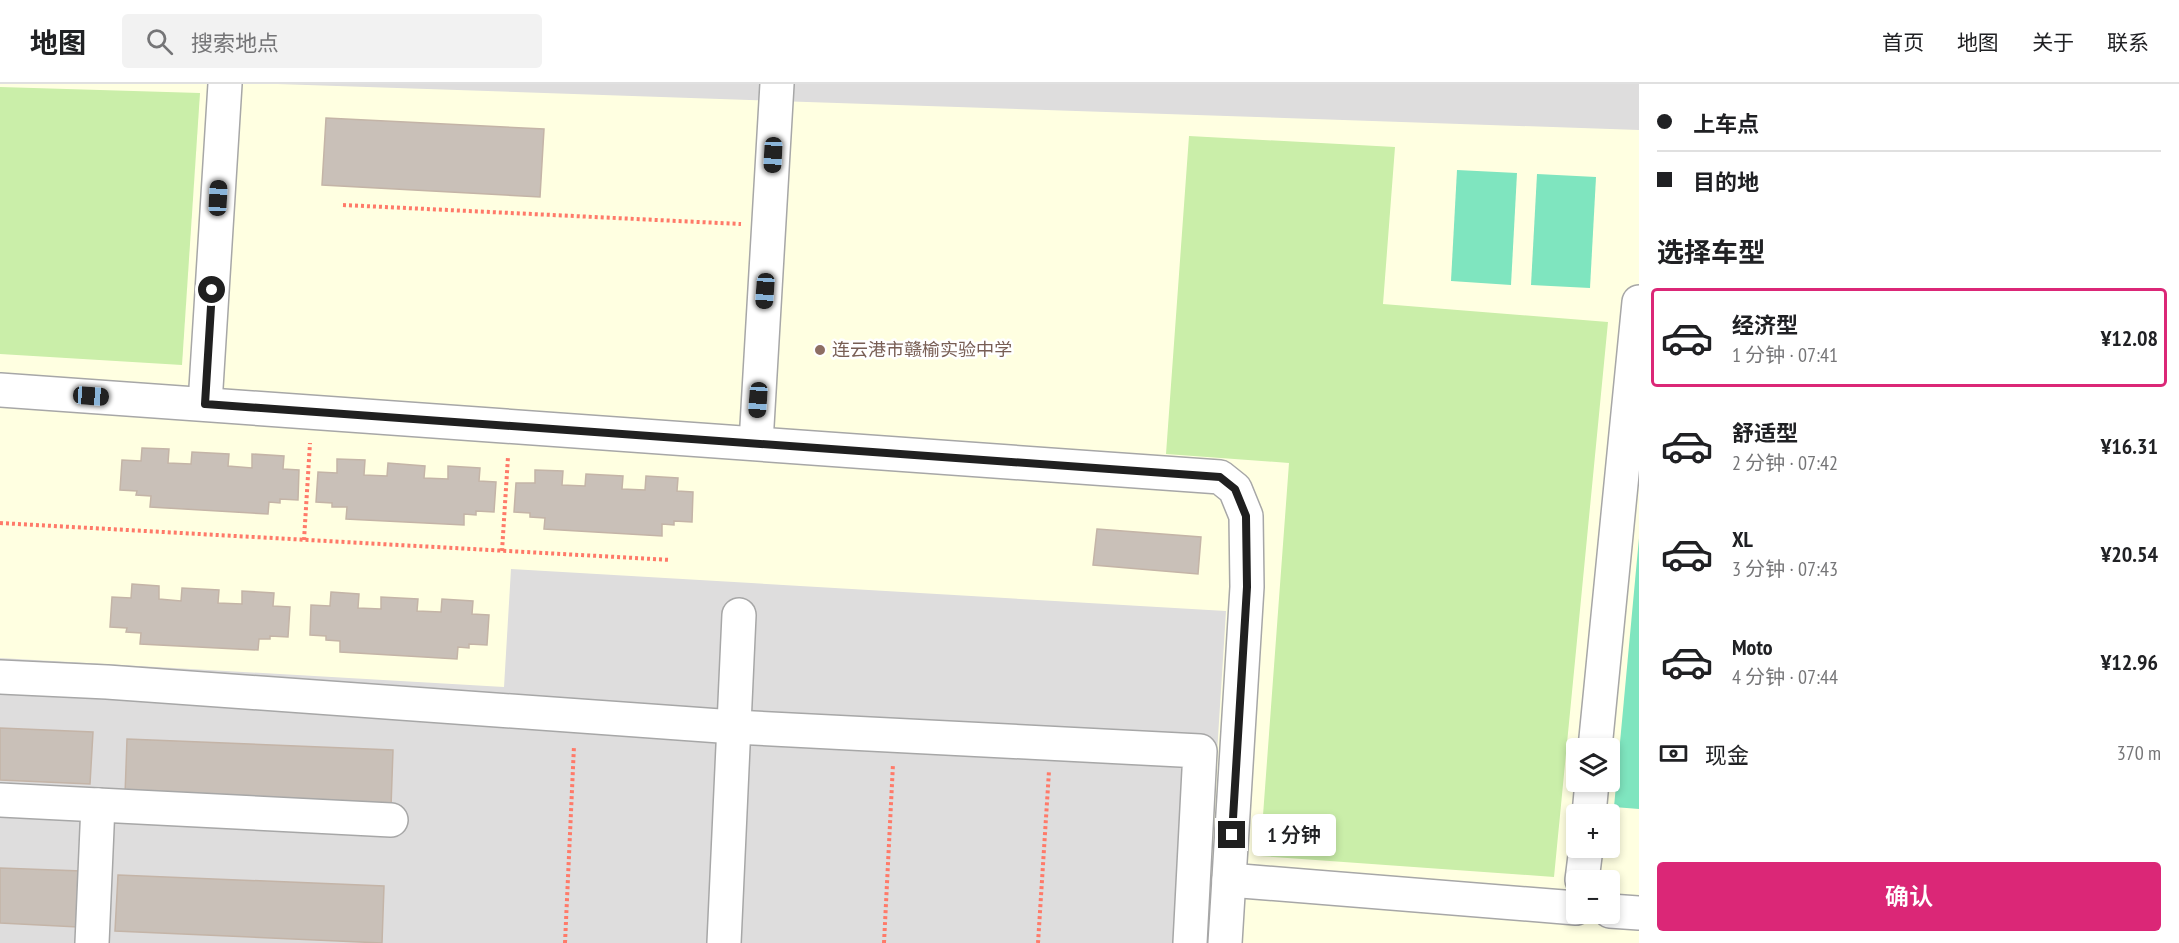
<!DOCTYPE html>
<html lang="zh">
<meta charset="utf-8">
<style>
:root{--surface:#fff;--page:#f2f2f2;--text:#202124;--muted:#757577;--line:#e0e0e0;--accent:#db2777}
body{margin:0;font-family:"PT Sans Narrow","Noto Sans SC",sans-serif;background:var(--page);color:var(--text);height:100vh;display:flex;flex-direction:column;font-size:22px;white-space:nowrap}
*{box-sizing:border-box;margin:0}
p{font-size:20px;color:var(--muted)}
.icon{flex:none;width:33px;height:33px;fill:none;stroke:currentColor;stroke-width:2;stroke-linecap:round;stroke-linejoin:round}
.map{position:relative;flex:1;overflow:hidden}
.drawer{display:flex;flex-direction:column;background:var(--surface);width:540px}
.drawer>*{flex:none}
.guide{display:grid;align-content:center;height:132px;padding:0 18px;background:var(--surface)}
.buttons{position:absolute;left:1566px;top:654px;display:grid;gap:12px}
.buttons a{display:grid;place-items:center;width:54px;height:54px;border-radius:6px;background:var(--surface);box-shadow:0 3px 9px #0003;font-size:30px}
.end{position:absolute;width:27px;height:27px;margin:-14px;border:8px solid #202020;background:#fff;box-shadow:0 0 0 3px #fff}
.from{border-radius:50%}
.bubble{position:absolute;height:42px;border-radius:6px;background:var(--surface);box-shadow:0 3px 9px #0003;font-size:20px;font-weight:600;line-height:42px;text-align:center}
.car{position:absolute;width:18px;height:36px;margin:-18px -9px;border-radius:8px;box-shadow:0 0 4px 2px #0007;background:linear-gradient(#222 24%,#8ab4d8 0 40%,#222 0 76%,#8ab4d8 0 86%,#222 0)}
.guide b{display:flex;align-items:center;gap:21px;height:57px;font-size:22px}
.guide b+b{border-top:2px solid var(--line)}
.guide i{width:15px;height:15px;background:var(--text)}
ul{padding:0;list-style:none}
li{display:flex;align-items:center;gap:18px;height:99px;margin:0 12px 9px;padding:0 6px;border:3px solid transparent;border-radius:6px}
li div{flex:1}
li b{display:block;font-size:22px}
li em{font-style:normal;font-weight:600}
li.active{border-color:var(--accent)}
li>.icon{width:54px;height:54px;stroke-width:1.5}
h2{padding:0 18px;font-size:27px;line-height:72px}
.pay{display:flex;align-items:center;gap:15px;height:66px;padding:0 18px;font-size:22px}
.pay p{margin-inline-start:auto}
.cta{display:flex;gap:12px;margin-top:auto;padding:12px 18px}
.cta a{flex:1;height:69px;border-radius:6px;background:var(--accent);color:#fff;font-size:24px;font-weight:600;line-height:69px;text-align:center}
header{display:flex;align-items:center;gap:36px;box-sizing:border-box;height:84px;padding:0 30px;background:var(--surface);border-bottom:2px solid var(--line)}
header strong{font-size:28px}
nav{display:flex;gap:33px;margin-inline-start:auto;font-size:21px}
.search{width:420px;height:54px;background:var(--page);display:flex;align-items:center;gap:15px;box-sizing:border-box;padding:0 21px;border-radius:6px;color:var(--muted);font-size:22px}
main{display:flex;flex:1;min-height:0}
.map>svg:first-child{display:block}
.residential{fill:#dedddd;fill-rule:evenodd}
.education{fill:#ffffe1;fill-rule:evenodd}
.grass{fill:#caeea9}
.pitch{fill:#7fe5bf}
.building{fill:#c9c0b8;stroke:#c4b4a7;stroke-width:1.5}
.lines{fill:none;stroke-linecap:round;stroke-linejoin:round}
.minor-casing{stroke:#a7a7a7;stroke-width:36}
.path{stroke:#ff7a69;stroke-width:4;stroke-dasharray:3 3;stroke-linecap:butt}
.minor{stroke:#fff;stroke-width:33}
.route{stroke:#202020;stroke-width:8}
.education-dot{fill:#8d6e63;stroke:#fff;stroke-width:2}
.labels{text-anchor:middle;stroke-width:5;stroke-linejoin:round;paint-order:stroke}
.education-label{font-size:18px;fill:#785e54;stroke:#fff;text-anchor:start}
</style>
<header>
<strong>地图</strong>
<div class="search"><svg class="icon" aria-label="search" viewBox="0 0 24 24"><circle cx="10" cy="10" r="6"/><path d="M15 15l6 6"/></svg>搜索地点</div>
<nav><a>首页</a><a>地图</a><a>关于</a><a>联系</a></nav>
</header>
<main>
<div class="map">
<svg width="1639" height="859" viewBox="0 0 1639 859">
<rect width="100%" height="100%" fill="#f1ede6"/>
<path class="residential" d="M0 0H1639V859H0ZM1576 664H1610V698H1576ZM1576 730H1610V764H1576ZM1576 796H1610V830H1576Z"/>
<path class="education" d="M0 0H277L1639 46V859H1205L1226 527 511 485 504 603 0 574ZM1576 664H1610V698H1576ZM1576 730H1610V764H1576ZM1576 796H1610V830H1576Z"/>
<g class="grass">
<path d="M0 3 200 9 182 281 0 270Z"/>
<path d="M1189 52 1395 63 1383 220 1608 238 1554 793 1260 772 1289 379 1166 370Z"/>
</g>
<g class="pitch">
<path d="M1457 86 1517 89 1511 201 1451 197Z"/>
<path d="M1537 90 1596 93 1590 204 1531 201Z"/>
<path d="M1639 454V725L1614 723Z"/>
</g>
<g class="building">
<path d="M326 34 544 45 540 113 322 101Z"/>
<path d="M142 364 169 365 168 379 191 380 192 368 229 370 228 382 252 384V370L284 372 283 385 299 386 298 416 280 415V419L269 418 268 430 150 423 151 412 136 411 137 407 120 406 122 376 141 377Z"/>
<path d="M337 375 365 376 364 391 387 392 388 379 425 382 424 394 448 395V382L480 384 479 397 496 398 494 428 476 427V431L464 430V441L346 435 347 423H332V419L316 418 318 388 337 389Z"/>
<path d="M535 386 563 387 562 401 585 402 586 390 623 392 622 405 645 406 646 392 678 394 677 407 693 408 692 438 674 437V441L662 440V452L544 445 545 434 530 433V429L514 428 516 399H535Z"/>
<path d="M1097 445 1201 453 1198 490 1093 481Z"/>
<path d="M132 500 159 502V515L181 517 182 504 219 506 218 519 242 520V507L274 509 273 522 290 523 288 553 270 552V555H259L258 566 140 560 141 549 126 548 127 544 110 543 112 513 131 514Z"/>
<path d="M331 508 359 510 358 524 381 525V513L418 515 417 527 441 528 442 515 473 517 472 530 489 531 487 561 469 560V564L458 563 457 575 340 568V557L326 556V552L310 551 311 521 330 522Z"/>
<path d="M0 644 93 648 90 700 0 696Z"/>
<path d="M127 655 393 666 391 723 125 711Z"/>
<path d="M0 784 81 787 78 843 0 839Z"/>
<path d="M118 791 384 802 382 859 115 847Z"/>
</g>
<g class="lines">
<defs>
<g id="minor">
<path d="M0 306 1220 393 1235 405 1246 432 1247 503 1225 859"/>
<path d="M205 320 225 0"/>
<path d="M756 359 777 0"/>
<path d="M0 593 107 598 734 643 1200 667 1190 859"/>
<path d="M1595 664 1639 218"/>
<path d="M0 716 391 736"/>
<path d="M1589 730 1592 698"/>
<path d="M1229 796 1576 824"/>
<path d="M1582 796 1586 764"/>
<path d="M1610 827 1639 829"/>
<path d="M92 859 98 721"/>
<path d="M724 859 739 531"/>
</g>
</defs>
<use href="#minor" class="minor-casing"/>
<g class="path">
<path d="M343 121 741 140"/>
<path d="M0 439 671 476"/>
<path d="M304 456 310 359"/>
<path d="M502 467 508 373"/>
<path d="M565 859 574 662"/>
<path d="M884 859 893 680"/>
<path d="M1038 859 1049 687"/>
</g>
<use href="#minor" class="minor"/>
</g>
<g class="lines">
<path class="route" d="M212 206 205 320 1220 393 1235 405 1246 432 1247 503 1232 751"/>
</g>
<circle class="education-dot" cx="820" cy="266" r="6"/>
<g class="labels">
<g class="education-label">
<text x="832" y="272">连云港市赣榆实验中学</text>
</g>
</g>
</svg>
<div class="buttons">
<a><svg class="icon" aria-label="layers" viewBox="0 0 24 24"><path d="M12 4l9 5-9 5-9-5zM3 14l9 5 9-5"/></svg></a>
<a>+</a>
<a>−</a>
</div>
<i class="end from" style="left:212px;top:206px"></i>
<i class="end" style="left:1232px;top:751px"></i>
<div class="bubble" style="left:1252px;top:730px;width:84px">1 分钟</div>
<i class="car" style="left:773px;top:71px;rotate:183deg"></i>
<i class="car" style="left:218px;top:114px;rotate:3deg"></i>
<i class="car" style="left:765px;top:207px;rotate:184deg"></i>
<i class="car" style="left:91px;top:312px;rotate:94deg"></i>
<i class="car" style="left:758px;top:316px;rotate:184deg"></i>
</div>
<section class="drawer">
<div class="guide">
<b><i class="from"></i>上车点</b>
<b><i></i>目的地</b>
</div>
<h2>选择车型</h2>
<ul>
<li class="active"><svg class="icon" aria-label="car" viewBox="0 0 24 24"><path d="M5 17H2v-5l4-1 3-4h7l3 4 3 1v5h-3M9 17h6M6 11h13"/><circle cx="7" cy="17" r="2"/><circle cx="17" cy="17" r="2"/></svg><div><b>经济型</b><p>1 分钟 · 07:41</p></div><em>¥12.08</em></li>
<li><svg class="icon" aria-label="car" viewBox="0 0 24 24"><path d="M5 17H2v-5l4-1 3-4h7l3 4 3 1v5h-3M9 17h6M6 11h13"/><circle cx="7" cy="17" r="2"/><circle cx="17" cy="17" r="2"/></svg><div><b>舒适型</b><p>2 分钟 · 07:42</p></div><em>¥16.31</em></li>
<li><svg class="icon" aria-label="car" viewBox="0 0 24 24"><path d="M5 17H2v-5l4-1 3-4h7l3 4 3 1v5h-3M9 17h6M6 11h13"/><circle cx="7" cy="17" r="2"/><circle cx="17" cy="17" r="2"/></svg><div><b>XL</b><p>3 分钟 · 07:43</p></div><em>¥20.54</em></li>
<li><svg class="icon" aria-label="car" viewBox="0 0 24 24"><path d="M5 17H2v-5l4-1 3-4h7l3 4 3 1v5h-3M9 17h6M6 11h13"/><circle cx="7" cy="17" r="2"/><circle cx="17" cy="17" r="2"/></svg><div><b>Moto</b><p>4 分钟 · 07:44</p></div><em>¥12.96</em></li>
</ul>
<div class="pay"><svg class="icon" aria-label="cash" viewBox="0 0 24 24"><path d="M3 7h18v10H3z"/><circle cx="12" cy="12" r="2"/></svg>现金<p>370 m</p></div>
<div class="cta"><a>确认</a></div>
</section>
</main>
